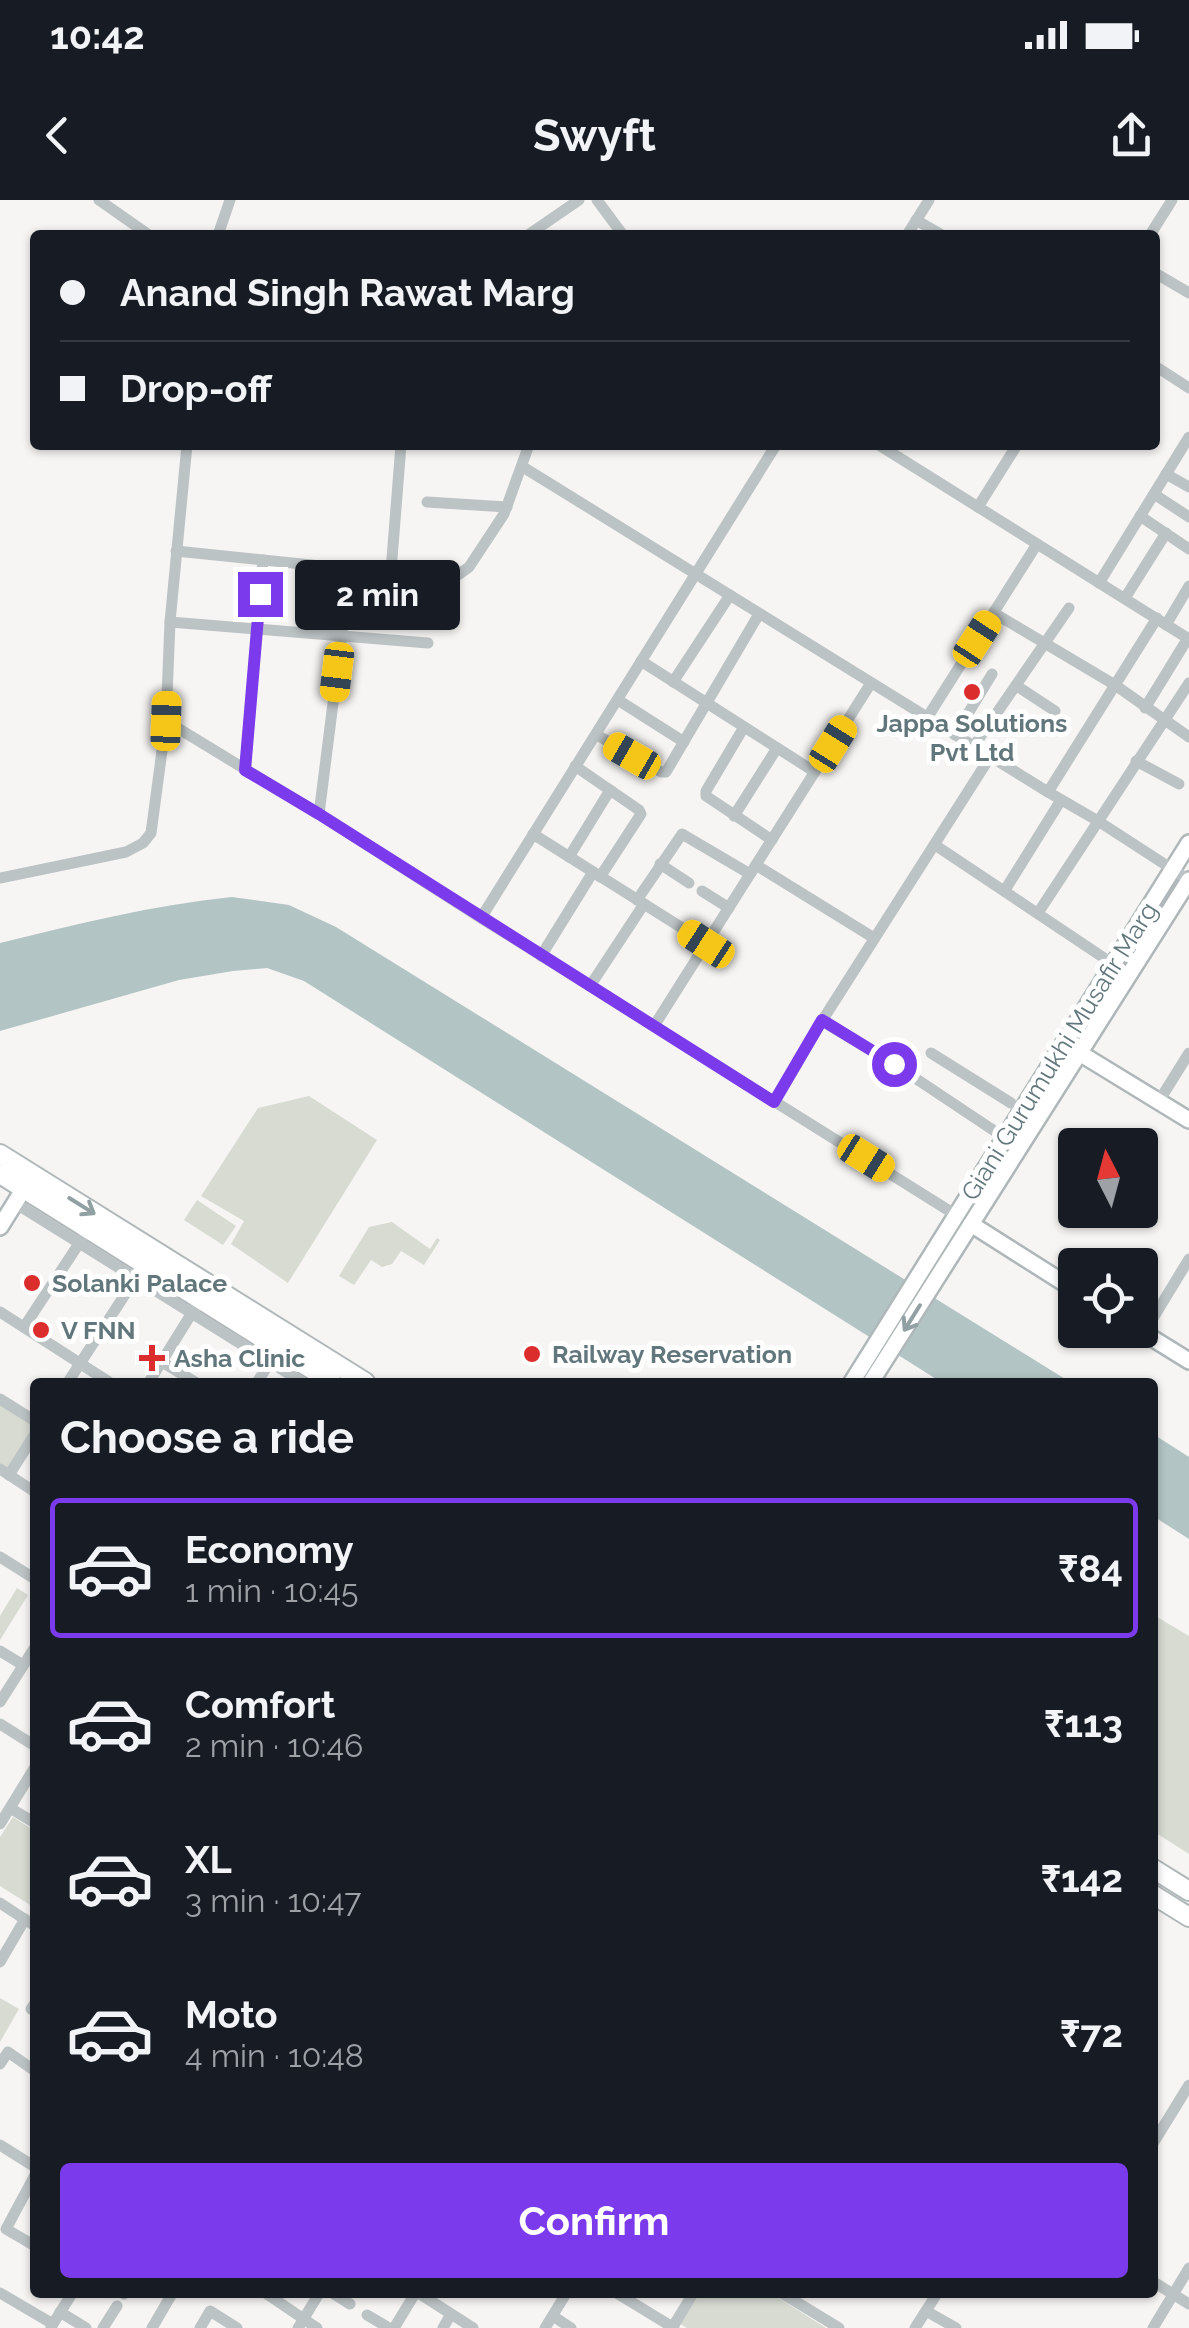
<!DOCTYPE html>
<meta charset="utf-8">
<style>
:root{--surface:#171b24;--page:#242831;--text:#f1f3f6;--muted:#9ea1a6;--line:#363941;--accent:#7c3aed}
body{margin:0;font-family:Raleway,sans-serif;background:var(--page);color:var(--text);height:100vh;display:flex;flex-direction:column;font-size:38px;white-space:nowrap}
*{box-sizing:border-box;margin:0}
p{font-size:32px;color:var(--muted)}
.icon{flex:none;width:55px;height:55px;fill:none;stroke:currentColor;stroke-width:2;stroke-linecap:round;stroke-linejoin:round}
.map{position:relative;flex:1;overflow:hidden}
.drawer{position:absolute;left:30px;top:1178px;width:1128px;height:920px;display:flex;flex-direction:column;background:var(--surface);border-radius:10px;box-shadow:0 2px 8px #0004}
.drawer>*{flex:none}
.top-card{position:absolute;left:30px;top:30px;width:1130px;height:220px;border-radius:10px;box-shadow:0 2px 8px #0004;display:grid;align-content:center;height:220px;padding:0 30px;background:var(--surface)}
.needle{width:65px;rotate:354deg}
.tools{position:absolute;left:1058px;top:928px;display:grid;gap:20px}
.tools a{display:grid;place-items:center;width:100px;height:100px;border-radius:10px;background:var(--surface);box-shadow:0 2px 8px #0004;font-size:50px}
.end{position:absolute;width:45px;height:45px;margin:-22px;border:12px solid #7c3aed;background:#fff;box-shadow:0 0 0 5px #fff}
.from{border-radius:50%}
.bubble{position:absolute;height:70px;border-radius:10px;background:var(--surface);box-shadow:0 2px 8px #0004;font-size:32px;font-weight:700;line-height:70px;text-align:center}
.car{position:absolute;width:30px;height:60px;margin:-30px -15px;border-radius:12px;box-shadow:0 0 8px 2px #0007;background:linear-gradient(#f5c518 24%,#345 0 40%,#f5c518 0 76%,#345 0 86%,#f5c518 0)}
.top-card b{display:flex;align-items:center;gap:35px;height:95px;font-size:38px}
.top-card b+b{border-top:2px solid var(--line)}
.top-card i{width:25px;height:25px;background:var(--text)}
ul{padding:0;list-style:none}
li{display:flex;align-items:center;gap:30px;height:140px;margin:0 20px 15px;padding:0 10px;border:5px solid transparent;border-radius:10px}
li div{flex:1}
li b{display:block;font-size:38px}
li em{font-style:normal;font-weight:700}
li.selected{border-color:var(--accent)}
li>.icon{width:90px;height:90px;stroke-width:1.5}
h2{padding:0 30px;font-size:45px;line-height:120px}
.action{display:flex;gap:20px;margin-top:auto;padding:20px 30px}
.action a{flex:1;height:115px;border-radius:10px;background:var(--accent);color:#fff;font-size:40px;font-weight:700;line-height:115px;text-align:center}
.status{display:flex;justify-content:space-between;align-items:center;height:70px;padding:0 50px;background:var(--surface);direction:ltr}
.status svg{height:28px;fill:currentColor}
header{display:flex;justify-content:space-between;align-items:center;height:130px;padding:0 30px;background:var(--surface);font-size:45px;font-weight:700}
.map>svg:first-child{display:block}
.green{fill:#d7dbd2}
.water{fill:#b3c4c4}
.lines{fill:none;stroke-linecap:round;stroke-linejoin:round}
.secondary-casing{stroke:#afb7b9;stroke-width:20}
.primary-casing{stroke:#b0b7b9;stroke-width:22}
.street{stroke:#bcc3c4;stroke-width:11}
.secondary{stroke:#fff;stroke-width:15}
.primary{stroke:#fff;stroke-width:18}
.oneway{stroke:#91a0a3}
.route{stroke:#7c3aed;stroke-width:12}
.poi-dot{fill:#dc2d2d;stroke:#fff;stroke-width:4}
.labels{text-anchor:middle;stroke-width:10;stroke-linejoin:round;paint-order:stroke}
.poi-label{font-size:25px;font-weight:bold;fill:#62777c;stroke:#fff;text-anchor:start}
.street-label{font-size:25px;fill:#62777c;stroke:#fff}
</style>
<div class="status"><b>10:42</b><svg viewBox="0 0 49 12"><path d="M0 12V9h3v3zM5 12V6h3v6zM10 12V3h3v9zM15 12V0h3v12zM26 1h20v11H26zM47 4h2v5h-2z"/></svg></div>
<header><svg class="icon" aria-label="back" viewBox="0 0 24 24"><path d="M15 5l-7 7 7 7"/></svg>Swyft<svg class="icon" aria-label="share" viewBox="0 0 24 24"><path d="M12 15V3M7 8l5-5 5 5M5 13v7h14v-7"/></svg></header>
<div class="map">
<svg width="1189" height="2128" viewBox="0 0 1189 2128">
<rect width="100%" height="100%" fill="#f6f5f3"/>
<g class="green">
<path d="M309 896 377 940 288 1083 231 1044 244 1021 201 996 258 908Z"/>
<path d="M197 1000 236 1026 223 1045 184 1020Z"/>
<path d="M392 1022 430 1049 437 1038 440 1040 424 1065 401 1051 392 1064 382 1067 371 1060 354 1085 339 1076 369 1027Z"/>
<path d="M0 1204 35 1225 8 1270 0 1265Z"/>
<path d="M17 1388 28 1395 0 1440V1416Z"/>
<path d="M1152 1414 1189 1436V1654L1153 1631Z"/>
<path d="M13 1617 35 1631V1708L0 1686V1637Z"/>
<path d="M0 1798 19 1809 0 1842Z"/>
<path d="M769 2092 826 2128H687L680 2124 700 2093Z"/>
</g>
<g class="water">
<path d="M232 697 289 705 336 727 1070 1182H941L304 781 267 768 233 771 179 780 0 831V743C77 724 153 705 232 697Z"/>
<path d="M1153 1234 1189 1257V1339L1153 1316Z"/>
</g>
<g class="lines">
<defs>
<g id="secondary">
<path d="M1073 849 1189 920"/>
<path d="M971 1024 1075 1090"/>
<path d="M0 1027 28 982"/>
<path d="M1139 1130 1189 1161"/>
<path d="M852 1182 1189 643"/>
<path d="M871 1182 1189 680"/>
</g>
<g id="primary">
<path d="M0 954 365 1182"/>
<path d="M0 974 332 1182"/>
<path d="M1152 1668 1189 1691"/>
<path d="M1152 1694 1189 1717"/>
</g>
</defs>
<use href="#secondary" class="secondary-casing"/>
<use href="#primary" class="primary-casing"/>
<g class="street">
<path d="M99 0 149 35"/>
<path d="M597 0 623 35"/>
<path d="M916 20 942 35"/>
<path d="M218 35 230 0"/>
<path d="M528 35 579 0"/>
<path d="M907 35 929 0"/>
<path d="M1150 35 1172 0"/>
<path d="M1155 73 1189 93"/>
<path d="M1155 166 1189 188"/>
<path d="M879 245 1189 439"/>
<path d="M523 267 1048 592 1098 621 1189 680"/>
<path d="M1166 274 1189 287"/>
<path d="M1154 294 1189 317"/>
<path d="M427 302 507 307"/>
<path d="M978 307 1017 245"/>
<path d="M1140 316 1189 349"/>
<path d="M176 351 350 369 458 375 469 367 504 314 529 245"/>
<path d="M391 371 401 245"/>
<path d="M1099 383 1189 237"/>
<path d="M1125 398 1166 333"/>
<path d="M994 413 1115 485 1189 537"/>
<path d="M170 422 428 443"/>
<path d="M1166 425 1189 386"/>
<path d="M641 461 815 572"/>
<path d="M673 482 730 395"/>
<path d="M1017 486 1055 511"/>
<path d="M618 500 684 542"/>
<path d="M1145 508 1188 438"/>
<path d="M927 518 1037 344"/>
<path d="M166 521 319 614 481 718 956 1015"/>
<path d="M744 527 706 591V596L772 640"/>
<path d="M597 535 661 572H666L759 414"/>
<path d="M955 535 992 474"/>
<path d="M974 546 1069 408"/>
<path d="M990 557 822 821 894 864 1005 938"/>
<path d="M1136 561 1179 584"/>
<path d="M575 566 639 610 641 614 600 677"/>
<path d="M245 571 263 360"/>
<path d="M1048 592 1157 418"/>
<path d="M319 614 350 369"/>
<path d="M734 616 777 548"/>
<path d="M533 634 706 743"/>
<path d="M935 645 1113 764"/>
<path d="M569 657 610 590"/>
<path d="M660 664 689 683"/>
<path d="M756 665 874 738"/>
<path d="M0 678 126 652 143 643 151 633 166 521 170 422 187 245"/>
<path d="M1005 690 1061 600"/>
<path d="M702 691 729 708"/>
<path d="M637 700 682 634 750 674"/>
<path d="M1038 713 1189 483"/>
<path d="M481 718 776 245"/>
<path d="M541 756 593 672"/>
<path d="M590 786 644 704"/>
<path d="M654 826 871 483"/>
<path d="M931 853 1011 903"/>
<path d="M1159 901 1189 853"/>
<path d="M774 902 822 821"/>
<path d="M15 1003 302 1182"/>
<path d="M0 1112 109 1182"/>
<path d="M24 1127 82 1039"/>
<path d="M1144 1133 1189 1059"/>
<path d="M162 1162 195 1182"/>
<path d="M68 1182 139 1073"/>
<path d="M149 1182 195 1108"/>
<path d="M257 1182 274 1157"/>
<path d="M0 1199 35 1221"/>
<path d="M0 1269 35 1292"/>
<path d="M9 1275 35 1234"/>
<path d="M0 1357 35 1379"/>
<path d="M0 1451 23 1465"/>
<path d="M0 1502 35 1447"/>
<path d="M0 1524 35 1546"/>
<path d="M10 1608 35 1623"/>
<path d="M0 1624 35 1567"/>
<path d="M0 1703 35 1726"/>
<path d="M0 1762 25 1719"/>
<path d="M35 1803 31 1809 35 1811"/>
<path d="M0 1864 8 1852 35 1871"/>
<path d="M0 1945 35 1967"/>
<path d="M1152 1945 1189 1885"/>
<path d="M35 1975 6 2029 35 2046"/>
<path d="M1152 2081 1189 2104"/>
<path d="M264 2092 317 2128"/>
<path d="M331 2092 350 2104"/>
<path d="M417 2092 473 2128"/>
<path d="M615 2092 674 2128"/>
<path d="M780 2092 839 2128"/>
<path d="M0 2093 53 2124"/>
<path d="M124 2094 125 2092"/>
<path d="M926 2111 956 2128"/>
<path d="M60 2112 86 2128"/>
<path d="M367 2115 389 2128"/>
<path d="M553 2116 571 2128"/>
<path d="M51 2127 73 2092"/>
<path d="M103 2128 117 2106"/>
<path d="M152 2128 173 2092"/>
<path d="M200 2128 210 2111 237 2128"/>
<path d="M298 2128 320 2092"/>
<path d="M394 2128 416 2092"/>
<path d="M443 2128 451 2114"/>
<path d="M545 2128 567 2092"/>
<path d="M672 2128 694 2092"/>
<path d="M915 2128 938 2092"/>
<path d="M1153 2128 1189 2068"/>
</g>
<use href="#secondary" class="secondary"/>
<use href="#primary" class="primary"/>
</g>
<defs><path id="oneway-shaft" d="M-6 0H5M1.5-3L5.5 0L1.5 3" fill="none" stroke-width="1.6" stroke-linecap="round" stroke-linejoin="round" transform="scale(2.5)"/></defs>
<g class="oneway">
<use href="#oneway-shaft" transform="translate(82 1006) rotate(32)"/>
<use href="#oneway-shaft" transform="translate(912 1118) rotate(122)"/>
</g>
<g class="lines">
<path class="route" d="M260 394 245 570 319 614 774 902 822 820 894 864"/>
</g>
<g class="poi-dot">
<circle cx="972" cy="492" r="10"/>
<circle cx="32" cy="1083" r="10"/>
<circle cx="41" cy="1130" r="10"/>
<circle cx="532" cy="1154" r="10"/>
<path d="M147 1143h10v10h10v10h-10v10h-10v-10h-10v-10h10z"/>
</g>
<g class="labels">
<g class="poi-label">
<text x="972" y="532" text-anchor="middle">Jappa Solutions<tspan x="972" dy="29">Pvt Ltd</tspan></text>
<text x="52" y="1092">Solanki Palace</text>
<text x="61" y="1139">V FNN</text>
<text x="552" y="1163">Railway Reservation</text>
<text x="174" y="1167">Asha Clinic</text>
</g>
<g class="street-label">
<text transform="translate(1059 851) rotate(-58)" y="9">Giani Gurumukhi Musafir Marg</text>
</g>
</g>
</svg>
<div class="tools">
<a><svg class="needle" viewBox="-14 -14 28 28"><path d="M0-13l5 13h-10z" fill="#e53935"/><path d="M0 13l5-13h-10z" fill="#9ea1a6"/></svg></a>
<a><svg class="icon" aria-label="locate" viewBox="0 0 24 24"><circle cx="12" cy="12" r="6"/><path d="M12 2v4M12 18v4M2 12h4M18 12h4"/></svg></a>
</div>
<i class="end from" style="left:894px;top:864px"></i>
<i class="end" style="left:260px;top:394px"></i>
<div class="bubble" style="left:295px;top:360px;width:165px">2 min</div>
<i class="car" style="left:977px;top:439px;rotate:33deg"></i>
<i class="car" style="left:337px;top:472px;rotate:187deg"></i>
<i class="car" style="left:166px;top:521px;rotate:2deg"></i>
<i class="car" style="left:833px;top:544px;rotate:32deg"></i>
<i class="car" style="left:632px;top:556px;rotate:300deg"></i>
<i class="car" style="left:706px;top:744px;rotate:303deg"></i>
<i class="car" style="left:866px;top:958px;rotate:122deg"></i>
<div class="top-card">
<b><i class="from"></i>Anand Singh Rawat Marg</b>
<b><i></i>Drop-off</b>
</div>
<section class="drawer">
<h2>Choose a ride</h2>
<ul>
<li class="selected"><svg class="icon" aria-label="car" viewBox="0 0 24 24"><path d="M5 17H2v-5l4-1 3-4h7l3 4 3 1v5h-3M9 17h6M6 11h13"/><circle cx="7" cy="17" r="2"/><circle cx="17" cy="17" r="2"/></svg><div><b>Economy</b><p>1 min · 10:45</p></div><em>₹84</em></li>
<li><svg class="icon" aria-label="car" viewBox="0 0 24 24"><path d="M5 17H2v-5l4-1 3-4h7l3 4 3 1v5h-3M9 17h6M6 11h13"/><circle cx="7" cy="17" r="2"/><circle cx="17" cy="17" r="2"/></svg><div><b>Comfort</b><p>2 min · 10:46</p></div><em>₹113</em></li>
<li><svg class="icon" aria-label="car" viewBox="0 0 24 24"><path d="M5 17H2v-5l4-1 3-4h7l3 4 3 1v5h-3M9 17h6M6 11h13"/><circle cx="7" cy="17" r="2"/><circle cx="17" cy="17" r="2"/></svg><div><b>XL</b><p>3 min · 10:47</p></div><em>₹142</em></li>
<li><svg class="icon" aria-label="car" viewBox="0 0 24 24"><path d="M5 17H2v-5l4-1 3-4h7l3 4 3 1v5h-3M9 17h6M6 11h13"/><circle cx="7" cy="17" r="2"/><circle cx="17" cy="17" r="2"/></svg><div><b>Moto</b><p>4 min · 10:48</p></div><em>₹72</em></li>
</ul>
<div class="action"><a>Confirm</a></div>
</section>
</div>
